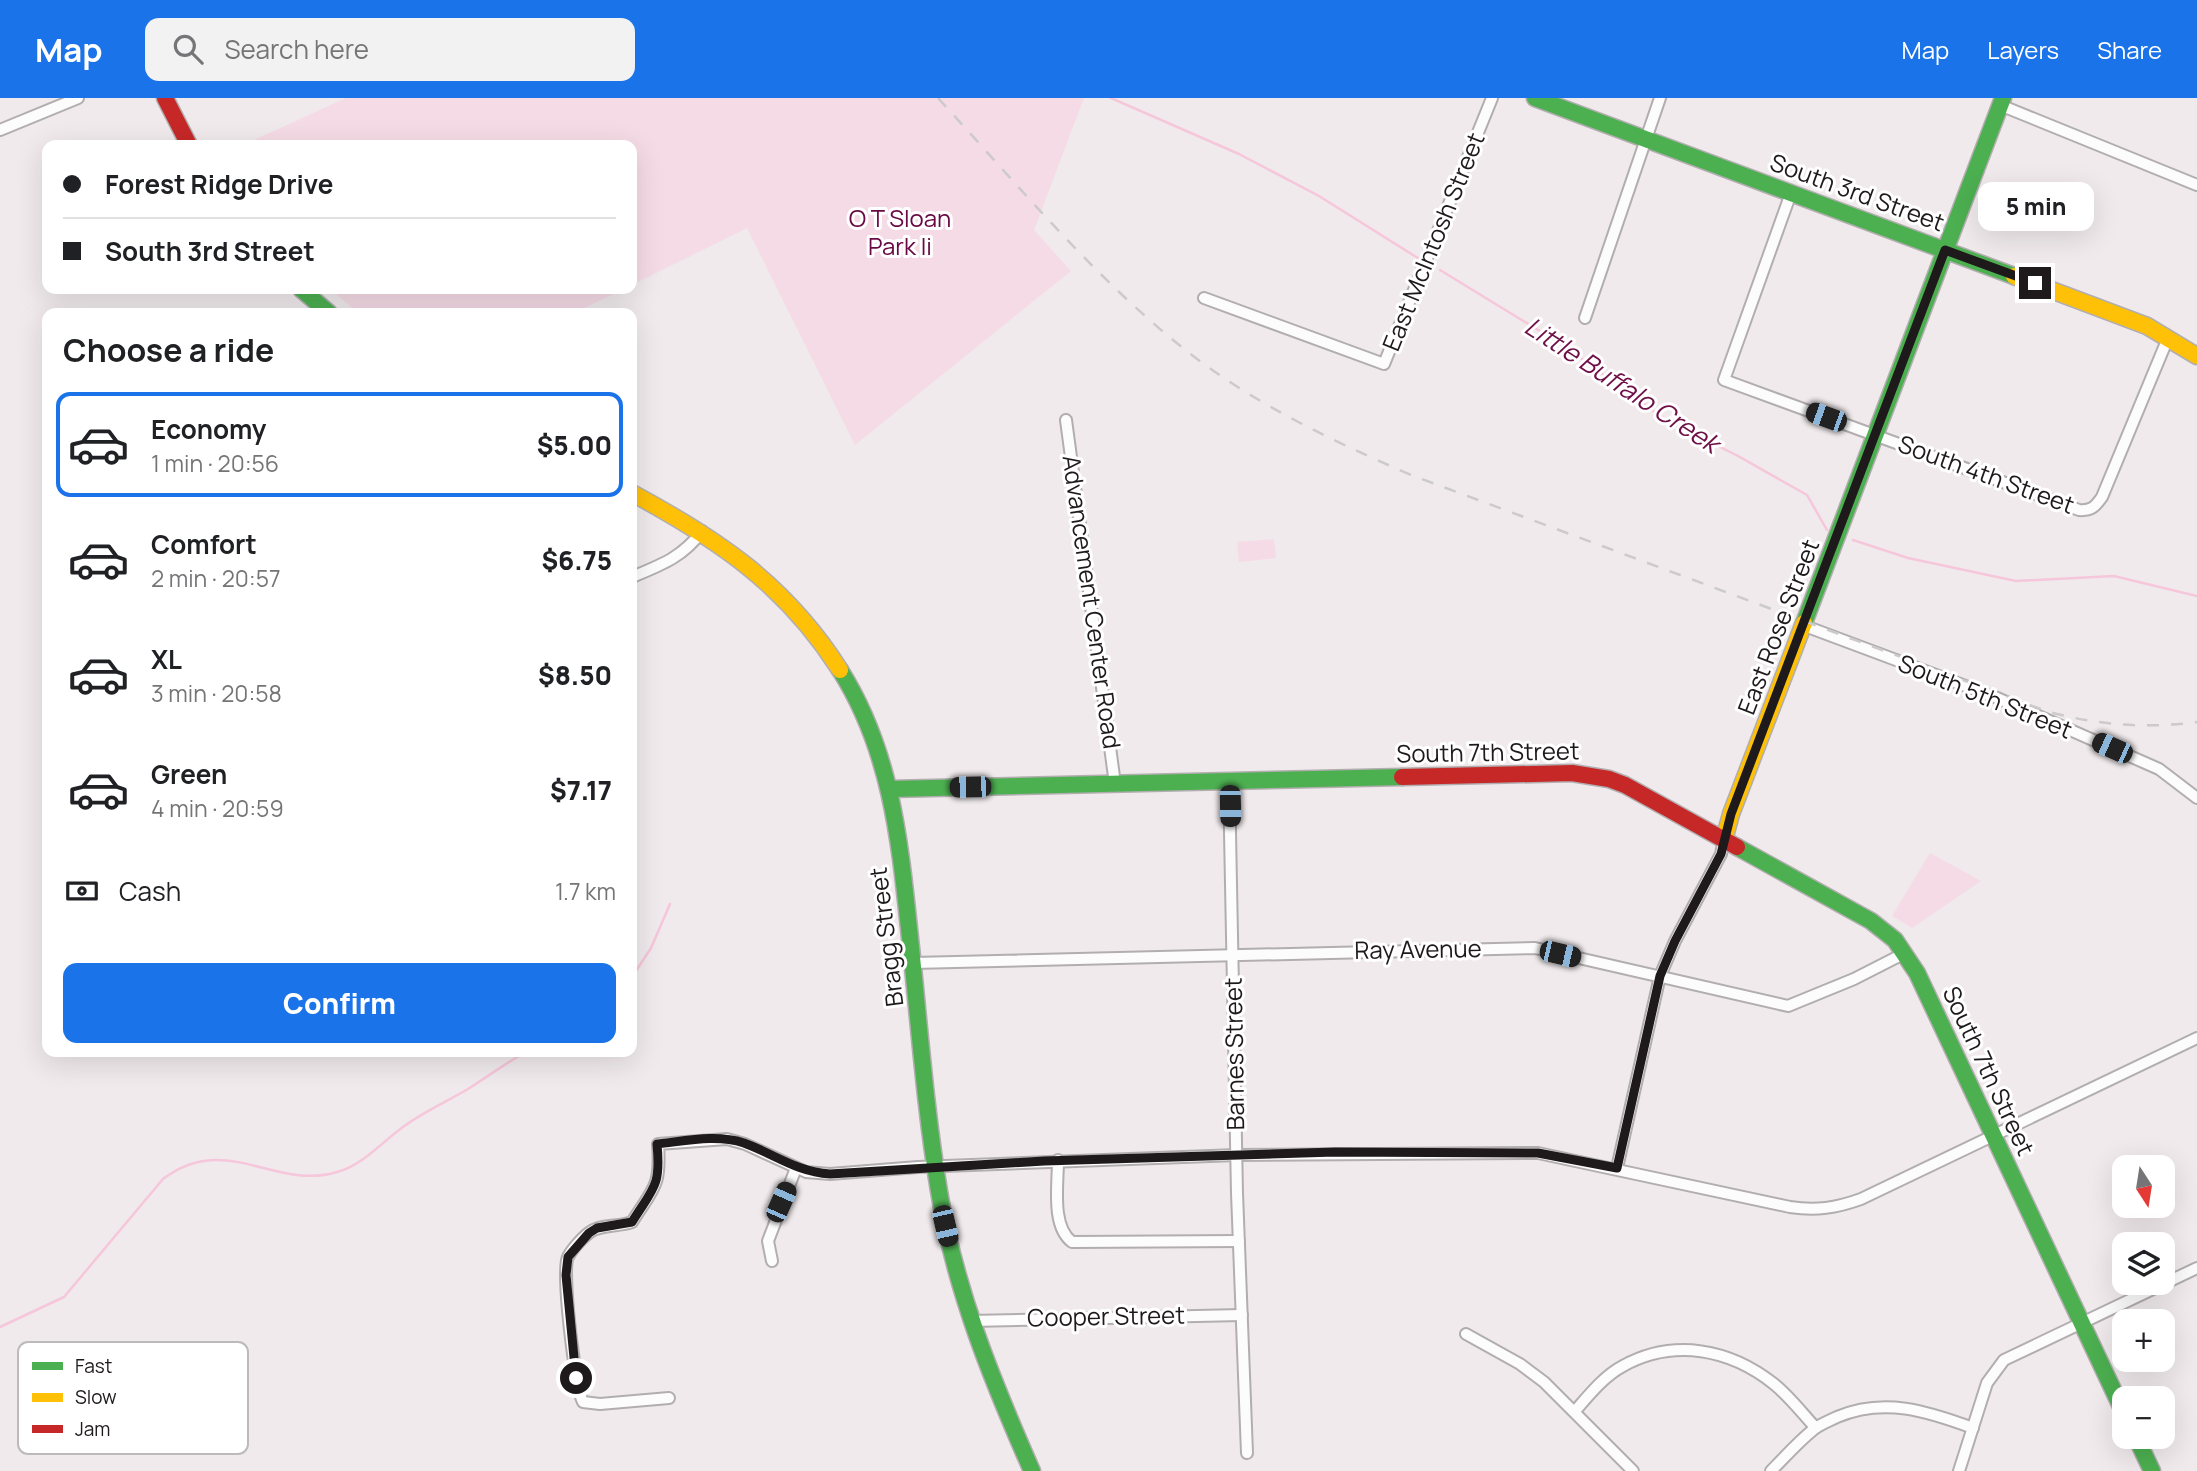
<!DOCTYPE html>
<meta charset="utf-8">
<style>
:root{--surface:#fff;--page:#f2f2f2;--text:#202124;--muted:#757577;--line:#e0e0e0;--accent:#1a73e8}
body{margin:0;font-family:Manrope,sans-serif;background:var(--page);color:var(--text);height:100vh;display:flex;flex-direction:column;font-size:26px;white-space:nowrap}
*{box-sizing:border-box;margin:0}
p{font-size:23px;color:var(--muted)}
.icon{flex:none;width:38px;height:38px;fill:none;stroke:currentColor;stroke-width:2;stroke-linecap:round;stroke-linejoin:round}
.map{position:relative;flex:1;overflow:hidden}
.sheet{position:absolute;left:42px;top:210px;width:595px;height:749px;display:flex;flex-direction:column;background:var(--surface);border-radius:14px;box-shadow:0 7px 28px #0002}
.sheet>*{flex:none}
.hud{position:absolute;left:42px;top:42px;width:595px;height:154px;border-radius:14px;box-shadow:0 7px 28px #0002;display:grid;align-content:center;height:154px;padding:0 21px;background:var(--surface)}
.needle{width:46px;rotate:168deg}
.buttons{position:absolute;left:2112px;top:1057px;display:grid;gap:14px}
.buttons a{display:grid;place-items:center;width:63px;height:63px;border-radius:14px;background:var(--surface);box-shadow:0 7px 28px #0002;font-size:35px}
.end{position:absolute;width:32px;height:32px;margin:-16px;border:9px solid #1e191b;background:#fff;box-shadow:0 0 0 4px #fff}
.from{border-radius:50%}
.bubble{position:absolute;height:49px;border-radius:14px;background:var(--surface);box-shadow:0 7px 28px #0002;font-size:23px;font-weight:800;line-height:49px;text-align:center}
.car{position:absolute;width:21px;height:42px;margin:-21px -10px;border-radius:9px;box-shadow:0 0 5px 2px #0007;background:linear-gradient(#222 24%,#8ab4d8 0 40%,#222 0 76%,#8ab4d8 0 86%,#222 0)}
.hud b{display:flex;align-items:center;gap:24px;height:66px;font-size:26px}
.hud b+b{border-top:2px solid var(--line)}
.hud i{width:18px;height:18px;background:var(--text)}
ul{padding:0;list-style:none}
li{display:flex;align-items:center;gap:21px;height:105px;margin:0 14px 10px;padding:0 7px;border:4px solid transparent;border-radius:14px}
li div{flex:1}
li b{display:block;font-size:26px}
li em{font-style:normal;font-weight:800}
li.active{border-color:var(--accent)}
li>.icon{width:63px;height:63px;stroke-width:1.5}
h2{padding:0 21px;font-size:32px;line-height:84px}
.pay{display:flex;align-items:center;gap:18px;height:77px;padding:0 21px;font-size:26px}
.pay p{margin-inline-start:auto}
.button{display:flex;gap:14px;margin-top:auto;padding:14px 21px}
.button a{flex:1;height:80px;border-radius:14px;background:var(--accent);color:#fff;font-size:28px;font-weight:800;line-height:80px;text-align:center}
header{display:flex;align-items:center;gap:42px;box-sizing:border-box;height:98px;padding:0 35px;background:var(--accent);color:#fff}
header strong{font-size:33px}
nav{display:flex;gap:38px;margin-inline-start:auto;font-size:24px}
.search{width:490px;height:63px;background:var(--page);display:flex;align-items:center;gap:18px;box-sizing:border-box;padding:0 24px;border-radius:14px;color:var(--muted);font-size:26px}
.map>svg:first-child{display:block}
.green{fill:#f5dbe5}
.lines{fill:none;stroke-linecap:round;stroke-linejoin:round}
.stream{stroke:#f6c6da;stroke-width:2.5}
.street-casing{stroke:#b2aeb0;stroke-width:14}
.fast-casing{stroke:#b2aeb0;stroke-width:19}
.slow-casing{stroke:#b2aeb0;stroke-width:19}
.jam-casing{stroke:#b2aeb0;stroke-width:19}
.street{stroke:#fdfcfc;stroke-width:10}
.fast{stroke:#4caf50;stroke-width:16}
.slow{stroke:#ffc107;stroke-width:16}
.jam{stroke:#c62828;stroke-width:16}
.rail{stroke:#cccacb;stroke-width:2.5;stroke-dasharray:12 12;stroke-linecap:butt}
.route{stroke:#1e191b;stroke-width:9}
.labels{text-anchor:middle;stroke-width:6;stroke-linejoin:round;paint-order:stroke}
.street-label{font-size:24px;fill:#1e191b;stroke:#fff}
.park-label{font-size:24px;fill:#690842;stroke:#fff}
.water-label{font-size:26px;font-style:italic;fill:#6e0f46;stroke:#fff}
.key{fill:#fff;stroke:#bcbabb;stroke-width:2}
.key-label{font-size:19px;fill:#1e191b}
</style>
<header>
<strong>Map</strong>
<div class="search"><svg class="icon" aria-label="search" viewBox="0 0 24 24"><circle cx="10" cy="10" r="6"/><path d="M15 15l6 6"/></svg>Search here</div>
<nav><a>Map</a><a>Layers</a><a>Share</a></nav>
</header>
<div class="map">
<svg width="2197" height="1373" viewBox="0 0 2197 1373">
<rect width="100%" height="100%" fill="#f0eaec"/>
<g class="green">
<path d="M346 0H1084L1034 132 1071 173 855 347 747 130 632 187V47H243Z"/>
<path d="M330 191H624L574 215H358Z"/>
<path d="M1274 441 1276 460 1239 464 1237 444Z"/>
<path d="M1930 755 1981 783 1912 830 1892 818Z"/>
</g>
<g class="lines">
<g class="stream">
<path d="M1111 0 1239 56 1319 98 1421 162"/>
<path d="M1440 172 1561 246 1666 322 1738 358 1807 397 1827 432"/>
<path d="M1853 442 1908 460 2016 483 2114 478 2197 498"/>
<path d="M632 879 651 850 670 806"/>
<path d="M0 1229 64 1199 163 1081C226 1033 274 1093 337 1074 363 1067 382 1044 403 1029 423 1014 446 1004 468 991 487 979 506 965 526 954"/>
</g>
<defs>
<g id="street">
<path d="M2000 7 2197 87"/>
<path d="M0 32 78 0"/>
<path d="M1791 95 1724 282 2079 412C2091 413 2095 409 2102 399L2168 240"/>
<path d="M1204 200 1384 266 1492 0"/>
<path d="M1585 220 1660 0"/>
<path d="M1066 322 1115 686"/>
<path d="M632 479C661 467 683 459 702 433"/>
<path d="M1805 528 1995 599 2159 671 2197 700"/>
<path d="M1229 683 1237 1095 1247 1355"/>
<path d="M913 865 1535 850 1788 908 1854 881 1905 855"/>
<path d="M1058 1062C1058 1087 1051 1128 1072 1144L1239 1143"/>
<path d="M1617 1070 1660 878 1675 843 1721 756 1724 742"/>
<path d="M772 1163 768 1143 796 1070"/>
<path d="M970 1223 1242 1217"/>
<path d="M1466 1236 1520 1266 1544 1284 1633 1373"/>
<path d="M669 1300 600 1306 583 1304C575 1289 561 1172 568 1159 572 1151 583 1139 590 1134 601 1126 619 1129 632 1124 654 1089 661 1089 658 1046L727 1041 745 1046 806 1074 830 1076 918 1069 1237 1057 1538 1055 1790 1109C1816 1113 1836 1110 1861 1101L2197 940"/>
<path d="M1575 1313C1589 1297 1604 1278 1623 1268 1674 1240 1730 1251 1774 1286 1789 1298 1802 1315 1815 1329"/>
<path d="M1771 1373C1785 1359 1798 1344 1813 1332 1820 1326 1829 1323 1837 1319 1884 1299 1927 1313 1973 1330"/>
<path d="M1959 1373 1987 1285 2004 1262 2197 1170"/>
</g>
<g id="fast">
<path d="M1535 0 2014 178"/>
<path d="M301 191 329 215"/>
<path d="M1804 525 2003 0"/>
<path d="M840 572C892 654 900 746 910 840 919 924 925 1009 939 1093 955 1192 992 1282 1032 1373"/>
<path d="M890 691 1402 679"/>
<path d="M1737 749 1871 823 1895 842 1917 875 2124 1315"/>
<path d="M2136 1339 2152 1373"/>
</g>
<g id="slow">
<path d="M2014 178 2147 228 2197 258"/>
<path d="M632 395C719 442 786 487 840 572"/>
<path d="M1724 742 1731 716 1804 525"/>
</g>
<g id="jam">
<path d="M165 0 189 47"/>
<path d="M1402 679 1572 675 1609 681 1625 687 1737 749"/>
</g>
</defs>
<use href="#street" class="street-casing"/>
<use href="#fast" class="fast-casing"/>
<use href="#slow" class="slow-casing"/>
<use href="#jam" class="jam-casing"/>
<use href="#street" class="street"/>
<use href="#fast" class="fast"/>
<use href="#slow" class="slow"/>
<use href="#jam" class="jam"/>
<path class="rail" d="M938 0C1018 87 1095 181 1188 254 1256 307 1333 343 1411 377L2046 613C2096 627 2145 631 2197 624"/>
</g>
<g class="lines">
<path class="route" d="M576 1280 566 1177 568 1159 589 1135 597 1130 632 1124C654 1089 661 1088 657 1046 686 1043 716 1036 744 1045 774 1056 797 1074 830 1076L1044 1063 1335 1054 1538 1055 1617 1070 1660 878 1675 843 1721 756 1731 716 1945 152 2035 185"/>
</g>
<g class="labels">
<g class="street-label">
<text transform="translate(1857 95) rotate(20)" y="8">South 3rd Street</text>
<text transform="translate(1434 144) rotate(-68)" y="8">East McIntosh Street</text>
<text transform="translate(1986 377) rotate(20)" y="8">South 4th Street</text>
<text transform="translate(1091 504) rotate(82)" y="8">Advancement Center Road</text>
<text transform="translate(1779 529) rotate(-69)" y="8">East Rose Street</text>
<text transform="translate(1985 599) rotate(22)" y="8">South 5th Street</text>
<text transform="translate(1488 655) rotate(-1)" y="8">South 7th Street</text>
<text transform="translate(887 839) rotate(-97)" y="8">Bragg Street</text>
<text transform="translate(1418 852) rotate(-1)" y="8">Ray Avenue</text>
<text transform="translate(1235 956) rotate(-91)" y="8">Barnes Street</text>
<text transform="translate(1988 973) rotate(65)" y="8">South 7th Street</text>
<text transform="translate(1106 1219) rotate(-1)" y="8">Cooper Street</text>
</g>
<g class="park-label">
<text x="900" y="129">O T Sloan<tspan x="900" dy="28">Park Ii</tspan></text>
</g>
<g class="water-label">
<text transform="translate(1622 287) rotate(33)" y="9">Little Buffalo Creek</text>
</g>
</g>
<rect x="18" y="1244" width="230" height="112" rx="10" class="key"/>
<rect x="32" y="1264" width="31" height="8" fill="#4caf50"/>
<rect x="32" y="1295" width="31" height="9" fill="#ffc107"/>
<rect x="32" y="1327" width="31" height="8" fill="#c62828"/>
<g class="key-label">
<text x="75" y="1275">Fast</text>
<text x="75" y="1306">Slow</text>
<text x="75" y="1338">Jam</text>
</g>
</svg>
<div class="buttons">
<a><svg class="needle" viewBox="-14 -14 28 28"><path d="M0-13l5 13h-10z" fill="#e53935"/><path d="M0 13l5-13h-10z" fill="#757577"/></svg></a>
<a><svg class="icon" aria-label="layers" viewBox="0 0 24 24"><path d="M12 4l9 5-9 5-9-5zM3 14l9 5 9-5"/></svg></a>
<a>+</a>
<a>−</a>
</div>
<i class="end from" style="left:576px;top:1280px"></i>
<i class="end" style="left:2035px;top:185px"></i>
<div class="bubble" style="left:1978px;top:84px;width:116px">5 min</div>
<i class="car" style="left:1826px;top:319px;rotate:290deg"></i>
<i class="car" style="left:2112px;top:650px;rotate:294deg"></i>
<i class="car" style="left:970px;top:689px;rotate:269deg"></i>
<i class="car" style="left:1230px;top:708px;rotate:179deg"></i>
<i class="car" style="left:1560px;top:856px;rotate:103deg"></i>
<i class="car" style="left:781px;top:1104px;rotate:24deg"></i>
<i class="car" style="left:945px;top:1128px;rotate:167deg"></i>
<div class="hud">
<b><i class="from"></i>Forest Ridge Drive</b>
<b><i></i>South 3rd Street</b>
</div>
<section class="sheet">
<h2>Choose a ride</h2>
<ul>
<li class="active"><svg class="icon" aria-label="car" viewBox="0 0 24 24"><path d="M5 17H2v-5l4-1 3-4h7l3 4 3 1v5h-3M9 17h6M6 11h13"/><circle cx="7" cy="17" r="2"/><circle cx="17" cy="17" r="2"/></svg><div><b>Economy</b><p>1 min · 20:56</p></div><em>$5.00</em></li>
<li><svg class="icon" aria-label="car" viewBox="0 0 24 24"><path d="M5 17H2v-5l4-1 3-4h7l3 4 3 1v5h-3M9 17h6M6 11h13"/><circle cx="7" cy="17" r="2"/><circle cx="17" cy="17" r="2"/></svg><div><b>Comfort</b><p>2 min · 20:57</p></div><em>$6.75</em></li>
<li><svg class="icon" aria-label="car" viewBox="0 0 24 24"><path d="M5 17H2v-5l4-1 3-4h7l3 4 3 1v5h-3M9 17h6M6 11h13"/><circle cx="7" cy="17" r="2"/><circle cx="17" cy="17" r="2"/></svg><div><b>XL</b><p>3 min · 20:58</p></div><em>$8.50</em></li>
<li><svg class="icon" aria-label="car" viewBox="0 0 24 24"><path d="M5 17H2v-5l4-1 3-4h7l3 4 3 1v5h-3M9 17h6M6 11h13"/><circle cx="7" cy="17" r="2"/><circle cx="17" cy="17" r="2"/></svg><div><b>Green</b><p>4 min · 20:59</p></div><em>$7.17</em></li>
</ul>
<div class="pay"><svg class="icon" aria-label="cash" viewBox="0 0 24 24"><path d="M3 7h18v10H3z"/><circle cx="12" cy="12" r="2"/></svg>Cash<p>1.7 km</p></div>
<div class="button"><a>Confirm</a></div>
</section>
</div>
